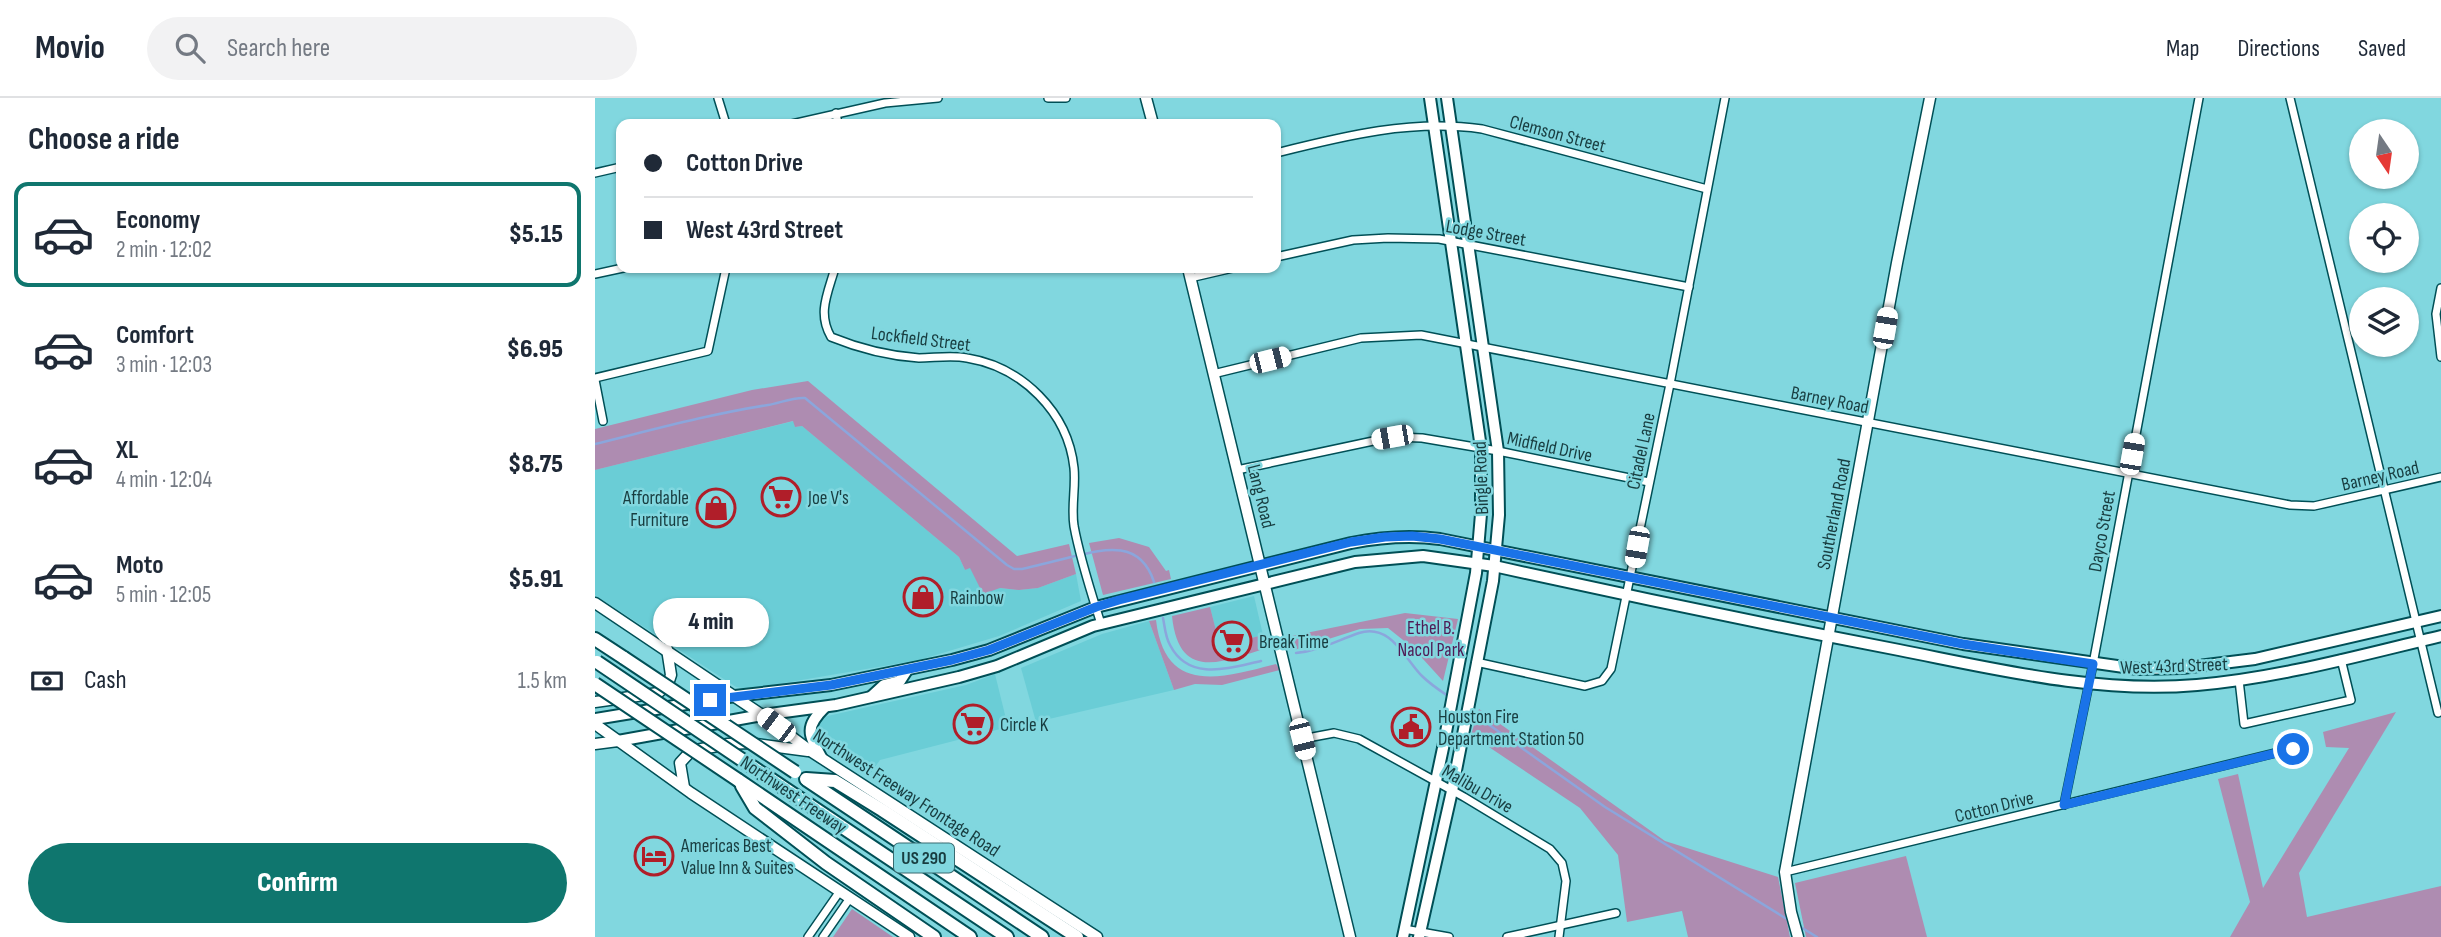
<!DOCTYPE html>
<meta charset="utf-8">
<style>
:root{--surface:#fff;--page:#f2f2f3;--text:#1f2937;--muted:#747a83;--line:#e0e1e3;--accent:#0f766e}
body{margin:0;font-family:"Sofia Sans Condensed",sans-serif;background:var(--page);color:var(--text);height:100vh;display:flex;flex-direction:column;font-size:26px;white-space:nowrap}
*{box-sizing:border-box;margin:0}
p{font-size:23px;color:var(--muted)}
.icon{flex:none;width:38px;height:38px;fill:none;stroke:currentColor;stroke-width:2;stroke-linecap:round;stroke-linejoin:round}
.map{position:relative;flex:1;overflow:hidden}
.sheet{display:flex;flex-direction:column;background:var(--surface);width:595px}
.sheet>*{flex:none}
.hud{position:absolute;left:21px;top:21px;width:665px;height:154px;border-radius:14px;box-shadow:0 2px 5px #0004;display:grid;align-content:center;height:154px;padding:0 28px;background:var(--surface)}
.needle{width:46px;rotate:167deg}
.controls{position:absolute;left:1754px;top:21px;display:grid;gap:14px}
.controls a{display:grid;place-items:center;width:70px;height:70px;border-radius:50%;background:var(--surface);box-shadow:0 2px 5px #0004;font-size:35px}
.end{position:absolute;width:32px;height:32px;margin:-16px;border:9px solid #1a73e8;background:#fff;box-shadow:0 0 0 4px #fff}
.from{border-radius:50%}
.bubble{position:absolute;height:49px;border-radius:24px;background:var(--surface);box-shadow:0 2px 5px #0004;font-size:23px;font-weight:800;line-height:49px;text-align:center}
.car{position:absolute;width:21px;height:42px;margin:-21px -10px;border-radius:9px;box-shadow:0 0 5px 2px #0007;background:linear-gradient(#fff 24%,#345 0 40%,#fff 0 76%,#345 0 86%,#fff 0)}
.hud b{display:flex;align-items:center;gap:24px;height:66px;font-size:26px}
.hud b+b{border-top:2px solid var(--line)}
.hud i{width:18px;height:18px;background:var(--text)}
ul{padding:0;list-style:none}
li{display:flex;align-items:center;gap:21px;height:105px;margin:0 14px 10px;padding:0 14px;border:4px solid transparent;border-radius:14px}
li div{flex:1}
li b{display:block;font-size:26px}
li em{font-style:normal;font-weight:800}
li.selected{border-color:var(--accent)}
li>.icon{width:63px;height:63px;stroke-width:1.5}
h2{padding:0 28px;font-size:32px;line-height:84px}
.pay{display:flex;align-items:center;gap:18px;height:77px;padding:0 28px;font-size:26px}
.pay p{margin-inline-start:auto}
.cta{display:flex;gap:14px;margin-top:auto;padding:14px 28px}
.cta a{flex:1;height:80px;border-radius:42px;background:var(--accent);color:#fff;font-size:28px;font-weight:800;line-height:80px;text-align:center}
header{display:flex;align-items:center;gap:42px;box-sizing:border-box;height:98px;padding:0 35px;background:var(--surface);border-bottom:2px solid var(--line)}
header strong{font-size:33px}
nav{display:flex;gap:38px;margin-inline-start:auto;font-size:24px}
.search{width:490px;height:63px;background:var(--page);display:flex;align-items:center;gap:18px;box-sizing:border-box;padding:0 24px;border-radius:38px;color:var(--muted);font-size:26px}
main{display:flex;flex:1;min-height:0}
.map>svg:first-child{display:block}
.built{fill:#6acdd6}
.green{fill:#ae8cb1}
.lines{fill:none;stroke-linecap:round;stroke-linejoin:round}
.stream{stroke:#8ba6dc;stroke-width:2.5}
.street-casing{stroke:#004f56;stroke-width:10}
.secondary-casing{stroke:#004f56;stroke-width:13}
.primary-casing{stroke:#004f56;stroke-width:14}
.highway-casing{stroke:#004f56;stroke-width:16}
.street{stroke:#fff;stroke-width:7}
.secondary{stroke:#fff;stroke-width:10}
.primary{stroke:#fff;stroke-width:10}
.highway{stroke:#fff;stroke-width:12}
.highway-bridge-casing{stroke:#004f56;stroke-width:16;stroke-linecap:butt}
.highway-bridge{stroke:#fff;stroke-width:12}
.route{stroke:#1a73e8;stroke-width:9}
.labels{text-anchor:middle;stroke-width:5;stroke-linejoin:round;paint-order:stroke}
.shield{fill:#81d7df;stroke:#386b70;stroke-width:2}
.shield-label{font-size:18px;font-weight:bold;fill:#183d40}
.street-label{font-size:19px;fill:#183d40;stroke:#81d7df}
.poi-label{font-size:19px;fill:#183d40;stroke:#81d7df;text-anchor:start}
.park-label{font-size:19px;fill:#4f1a55;stroke:#81d7df}
</style>
<header>
<strong>Movio</strong>
<div class="search"><svg class="icon" aria-label="search" viewBox="0 0 24 24"><circle cx="10" cy="10" r="6"/><path d="M15 15l6 6"/></svg>Search here</div>
<nav><a>Map</a><a>Directions</a><a>Saved</a></nav>
</header>
<main>
<section class="sheet">
<h2>Choose a ride</h2>
<ul>
<li class="selected"><svg class="icon" aria-label="car" viewBox="0 0 24 24"><path d="M5 17H2v-5l4-1 3-4h7l3 4 3 1v5h-3M9 17h6M6 11h13"/><circle cx="7" cy="17" r="2"/><circle cx="17" cy="17" r="2"/></svg><div><b>Economy</b><p>2 min · 12:02</p></div><em>$5.15</em></li>
<li><svg class="icon" aria-label="car" viewBox="0 0 24 24"><path d="M5 17H2v-5l4-1 3-4h7l3 4 3 1v5h-3M9 17h6M6 11h13"/><circle cx="7" cy="17" r="2"/><circle cx="17" cy="17" r="2"/></svg><div><b>Comfort</b><p>3 min · 12:03</p></div><em>$6.95</em></li>
<li><svg class="icon" aria-label="car" viewBox="0 0 24 24"><path d="M5 17H2v-5l4-1 3-4h7l3 4 3 1v5h-3M9 17h6M6 11h13"/><circle cx="7" cy="17" r="2"/><circle cx="17" cy="17" r="2"/></svg><div><b>XL</b><p>4 min · 12:04</p></div><em>$8.75</em></li>
<li><svg class="icon" aria-label="car" viewBox="0 0 24 24"><path d="M5 17H2v-5l4-1 3-4h7l3 4 3 1v5h-3M9 17h6M6 11h13"/><circle cx="7" cy="17" r="2"/><circle cx="17" cy="17" r="2"/></svg><div><b>Moto</b><p>5 min · 12:05</p></div><em>$5.91</em></li>
</ul>
<div class="pay"><svg class="icon" aria-label="cash" viewBox="0 0 24 24"><path d="M3 7h18v10H3z"/><circle cx="12" cy="12" r="2"/></svg>Cash<p>1.5 km</p></div>
<div class="cta"><a>Confirm</a></div>
</section>
<div class="map">
<svg width="1846" height="839" viewBox="0 0 1846 839">
<rect width="100%" height="100%" fill="#81d7df"/>
<g class="built">
<path d="M199 323 200 329 207 328 364 459 370 472 375 469 405 490 424 492 443 490 481 476 486 503 404 538 324 562 154 591 141 589 0 497V372Z"/>
<path d="M659 498 668 537 652 541 653 546 626 553 615 509Z"/>
<path d="M554 523 579 592 441 624 426 570 507 536Z"/>
<path d="M400 576 413 629 285 662 275 676 223 642 219 630 223 622 228 619 371 587Z"/>
</g>
<g class="green">
<path d="M213 283 422 458 474 446 481 476 443 490 424 492 405 490 388 496 375 470 370 472 364 459 207 328 200 329 198 323 0 372V331L157 292Z"/>
<path d="M524 440 554 449 571 473 574 472 576 481 508 497 494 445Z"/>
<path d="M615 509 626 552 653 546 652 541 668 537 670 542 677 541 675 549C629 563 584 586 577 518Z"/>
<path d="M810 515 863 521 848 583 818 550 793 530 765 531 699 552 696 538Z"/>
<path d="M561 522C570 598 627 580 681 566L685 572 627 587 600 586 579 592 554 523Z"/>
<path d="M884 611 1070 743 1183 779 1195 839H1093L1087 813 1032 824 1023 757 985 710 876 637Z"/>
<path d="M1801 614 1704 775 1712 819 1846 788V839H1635L1655 804 1623 681 1643 676 1668 790 1754 650 1731 649 1728 634Z"/>
<path d="M1311 758 1332 839H1211L1200 785Z"/>
<path d="M257 811 298 839H238Z"/>
</g>
<g class="lines">
<g class="stream">
<path d="M0 346C57 332 115 316 173 307 185 305 198 299 210 300L412 467 419 471H427C444 467 460 463 476 459 509 451 545 441 559 484"/>
<path d="M568 520C570 529 570 538 575 547 594 584 634 570 666 563"/>
<path d="M701 555C724 553 743 542 764 535 796 525 810 561 827 578 835 586 844 592 853 598"/>
<path d="M876 614 1010 709 1195 823"/>
<path d="M1204 828 1222 839"/>
</g>
<defs>
<g id="street">
<path d="M123 0 131 26"/>
<path d="M453 0H471"/>
<path d="M1695 0 1843 615"/>
<path d="M241 15 243 26"/>
<path d="M197 26 290 5 343 0"/>
<path d="M681 55C749 38 816 21 887 31L1112 91"/>
<path d="M0 75 26 69"/>
<path d="M681 159 758 142 793 140 844 141 1094 189"/>
<path d="M240 170C233 195 222 215 236 239 263 250 295 258 324 260 339 260 356 257 372 260 427 269 473 314 479 370 481 389 476 409 479 428 485 461 496 494 506 526"/>
<path d="M0 176 28 170"/>
<path d="M595 180 638 170"/>
<path d="M1846 190 1841 216 1846 259"/>
<path d="M618 276 766 240 826 237 1695 407 1719 408 1846 379"/>
<path d="M0 280 113 253 131 170"/>
<path d="M0 282 8 323"/>
<path d="M642 372 797 339 827 340 903 353 1054 384"/>
<path d="M881 564 990 588 1007 583 1016 571 1075 286 1130 0"/>
<path d="M1644 582 1649 626 1756 602 1746 561"/>
<path d="M707 641 739 635 764 641 869 699 955 751 967 765 971 783 964 839"/>
<path d="M1469 707 1498 566 1604 0"/>
<path d="M1190 774 1697 651"/>
<path d="M809 831 854 839"/>
<path d="M213 839 245 793"/>
<path d="M228 839 255 800"/>
<path d="M912 839 1021 815"/>
</g>
<g id="secondary">
<path d="M551 0 558 26"/>
<path d="M593 170 755 839"/>
<path d="M0 505 167 617 217 654 502 839"/>
<path d="M0 604 63 595 73 586 76 577 72 551"/>
<path d="M0 626 96 695 314 839"/>
<path d="M0 646 23 643"/>
<path d="M89 689 85 665 96 653 133 646 153 645 213 653"/>
<path d="M1203 839 1196 814 1190 774 1302 165 1335 0"/>
</g>
<g id="primary">
<path d="M277 598 289 587 305 583 312 572"/>
<path d="M0 621 140 598 236 587 357 562 394 552 501 509 756 445C787 439 814 437 845 441L1368 546 1543 571 1587 570 1660 561 1846 518"/>
<path d="M23 643 167 617 241 607 364 579 402 568 498 528 760 464 828 458 899 468C1034 498 1169 526 1304 552 1401 571 1502 596 1602 587 1684 580 1766 557 1846 538"/>
<path d="M226 659C213 635 210 629 230 609"/>
<path d="M808 839 848 650 881 475 886 416V350L835 0"/>
<path d="M824 839 857 693 898 483 904 417 903 353 852 0"/>
</g>
<g id="highway">
<path d="M0 541 29 560"/>
<path d="M171 678 412 839"/>
<path d="M211 681 240 683 287 712 482 839"/>
<path d="M143 682 375 839"/>
<path d="M212 682 447 839"/>
<path d="M147 688 160 710 231 765 339 839"/>
</g>
</defs>
<use href="#street" class="street-casing"/>
<use href="#secondary" class="secondary-casing"/>
<use href="#primary" class="primary-casing"/>
<use href="#highway" class="highway-casing"/>
<use href="#street" class="street"/>
<use href="#secondary" class="secondary"/>
<use href="#primary" class="primary"/>
<use href="#highway" class="highway"/>
<defs>
<g id="highway-bridge">
<path d="M29 560 200 674"/>
<path d="M2 564 171 678"/>
<path d="M0 586 143 682"/>
</g>
</defs>
<use href="#highway-bridge" class="highway-bridge-casing"/>
<use href="#highway-bridge" class="highway-bridge"/>
</g>
<g class="lines">
<path class="route" d="M115 602 236 587 357 562 394 552 501 509 524 502 756 444 790 439 817 438 845 441 1368 546 1498 566 1469 707 1698 651"/>
</g>
<defs>
<symbol id="supermarket-ring" viewBox="-11 -11 22 22"><circle r="9.5" fill="#81d7df" stroke="#b01e29" stroke-width="1.5"/><path d="M-6-5.5h2.5l.6 2H6L4.5 2H-2.5L-4.4-4H-6ZM-1.5 3.2a1.3 1.3 0 1 0 .1 0ZM3 3.2a1.3 1.3 0 1 0 .1 0Z" fill="#b01e29"/></symbol>
<symbol id="shop-ring" viewBox="-11 -11 22 22"><circle r="9.5" fill="#81d7df" stroke="#b01e29" stroke-width="1.5"/><path d="M-5-2.5h2.3a2.7 3.5 0 0 1 5.4 0H5L5.5 6h-11ZM-1.5-2.5h3a1.5 2.3 0 0 0-3 0Z" fill="#b01e29"/></symbol>
<symbol id="civic-ring" viewBox="-11 -11 22 22"><circle r="9.5" fill="#81d7df" stroke="#b01e29" stroke-width="1.5"/><path d="M-.6-6.5H3V-4.5H.6V-3L4-1V1h2V6H-6V1h2V-1L-.6-3ZM-1.2 2.5V6h2.4V2.5Z" fill="#b01e29"/></symbol>
<symbol id="hotel-ring" viewBox="-11 -11 22 22"><circle r="9.5" fill="#81d7df" stroke="#b01e29" stroke-width="1.5"/><path d="M-6-4.5h1.5V1H6V5H4.5V3h-9V5H-6ZM-4 0a1.8 1.8 0 1 1 3.6 0ZM.5 0V-2.5h3Q6-2.5 6 0Z" fill="#b01e29"/></symbol>
</defs>
<g fill-rule="evenodd">
<use href="#supermarket-ring" x="164" y="377" width="44" height="44"/>
<use href="#shop-ring" x="99" y="388" width="44" height="44"/>
<use href="#shop-ring" x="306" y="477" width="44" height="44"/>
<use href="#supermarket-ring" x="615" y="521" width="44" height="44"/>
<use href="#supermarket-ring" x="356" y="604" width="44" height="44"/>
<use href="#civic-ring" x="794" y="607" width="44" height="44"/>
<use href="#hotel-ring" x="37" y="736" width="44" height="44"/>
</g>
<g class="labels">
<rect class="shield" x="299" y="745.5" width="60" height="29" rx="5"/>
<g class="shield-label">
<text x="329" y="766">US 290</text>
</g>
<g class="street-label">
<text transform="translate(963 35) rotate(15)" y="7">Clemson Street</text>
<text transform="translate(891 134) rotate(10)" y="7">Lodge Street</text>
<text transform="translate(326 240) rotate(7)" y="7">Lockfield Street</text>
<text transform="translate(1235 301) rotate(11)" y="7">Barney Road</text>
<text transform="translate(955 348) rotate(12)" y="7">Midfield Drive</text>
<text transform="translate(1045 353) rotate(-78)" y="7">Citadel Lane</text>
<text transform="translate(1785 377) rotate(-13)" y="7">Barney Road</text>
<text transform="translate(885 380) rotate(-92)" y="7">Bingle Road</text>
<text transform="translate(667 398) rotate(76)" y="7">Lang Road</text>
<text transform="translate(1238 416) rotate(-79)" y="7">Southerland Road</text>
<text transform="translate(1506 433) rotate(-80)" y="7">Dayco Street</text>
<text transform="translate(1579 567) rotate(-2)" y="7">West 43rd Street</text>
<text transform="translate(883 690) rotate(30)" y="7">Malibu Drive</text>
<text transform="translate(312 694) rotate(33)" y="7">Northwest Freeway Frontage Road</text>
<text transform="translate(199 696) rotate(34)" y="7">Northwest Freeway</text>
<text transform="translate(1399 708) rotate(-14)" y="7">Cotton Drive</text>
</g>
<g class="poi-label">
<text x="94" y="406" text-anchor="end">Affordable<tspan x="94" dy="22">Furniture</tspan></text>
<text x="213" y="406">Joe V's</text>
<text x="355" y="506">Rainbow</text>
<text x="664" y="550">Break Time</text>
<text x="843" y="625">Houston Fire<tspan x="843" dy="22">Department Station 50</tspan></text>
<text x="405" y="633">Circle K</text>
<text x="86" y="754">Americas Best<tspan x="86" dy="22">Value Inn &amp; Suites</tspan></text>
</g>
<g class="park-label">
<text x="836" y="536">Ethel B.<tspan x="836" dy="22">Nacol Park</tspan></text>
</g>
</g>
</svg>
<div class="controls">
<a><svg class="needle" viewBox="-14 -14 28 28"><path d="M0-13l5 13h-10z" fill="#e53935"/><path d="M0 13l5-13h-10z" fill="#747a83"/></svg></a>
<a><svg class="icon" aria-label="locate" viewBox="0 0 24 24"><circle cx="12" cy="12" r="6"/><path d="M12 2v4M12 18v4M2 12h4M18 12h4"/></svg></a>
<a><svg class="icon" aria-label="layers" viewBox="0 0 24 24"><path d="M12 4l9 5-9 5-9-5zM3 14l9 5 9-5"/></svg></a>
</div>
<i class="end from" style="left:1698px;top:651px"></i>
<i class="end" style="left:115px;top:602px"></i>
<div class="bubble" style="left:58px;top:500px;width:116px">4 min</div>
<i class="car" style="left:1290px;top:230px;rotate:10deg"></i>
<i class="car" style="left:675px;top:262px;rotate:76deg"></i>
<i class="car" style="left:797px;top:339px;rotate:260deg"></i>
<i class="car" style="left:1537px;top:356px;rotate:10deg"></i>
<i class="car" style="left:1042px;top:449px;rotate:190deg"></i>
<i class="car" style="left:181px;top:627px;rotate:307deg"></i>
<i class="car" style="left:707px;top:641px;rotate:166deg"></i>
<div class="hud">
<b><i class="from"></i>Cotton Drive</b>
<b><i></i>West 43rd Street</b>
</div>
</div>
</main>
